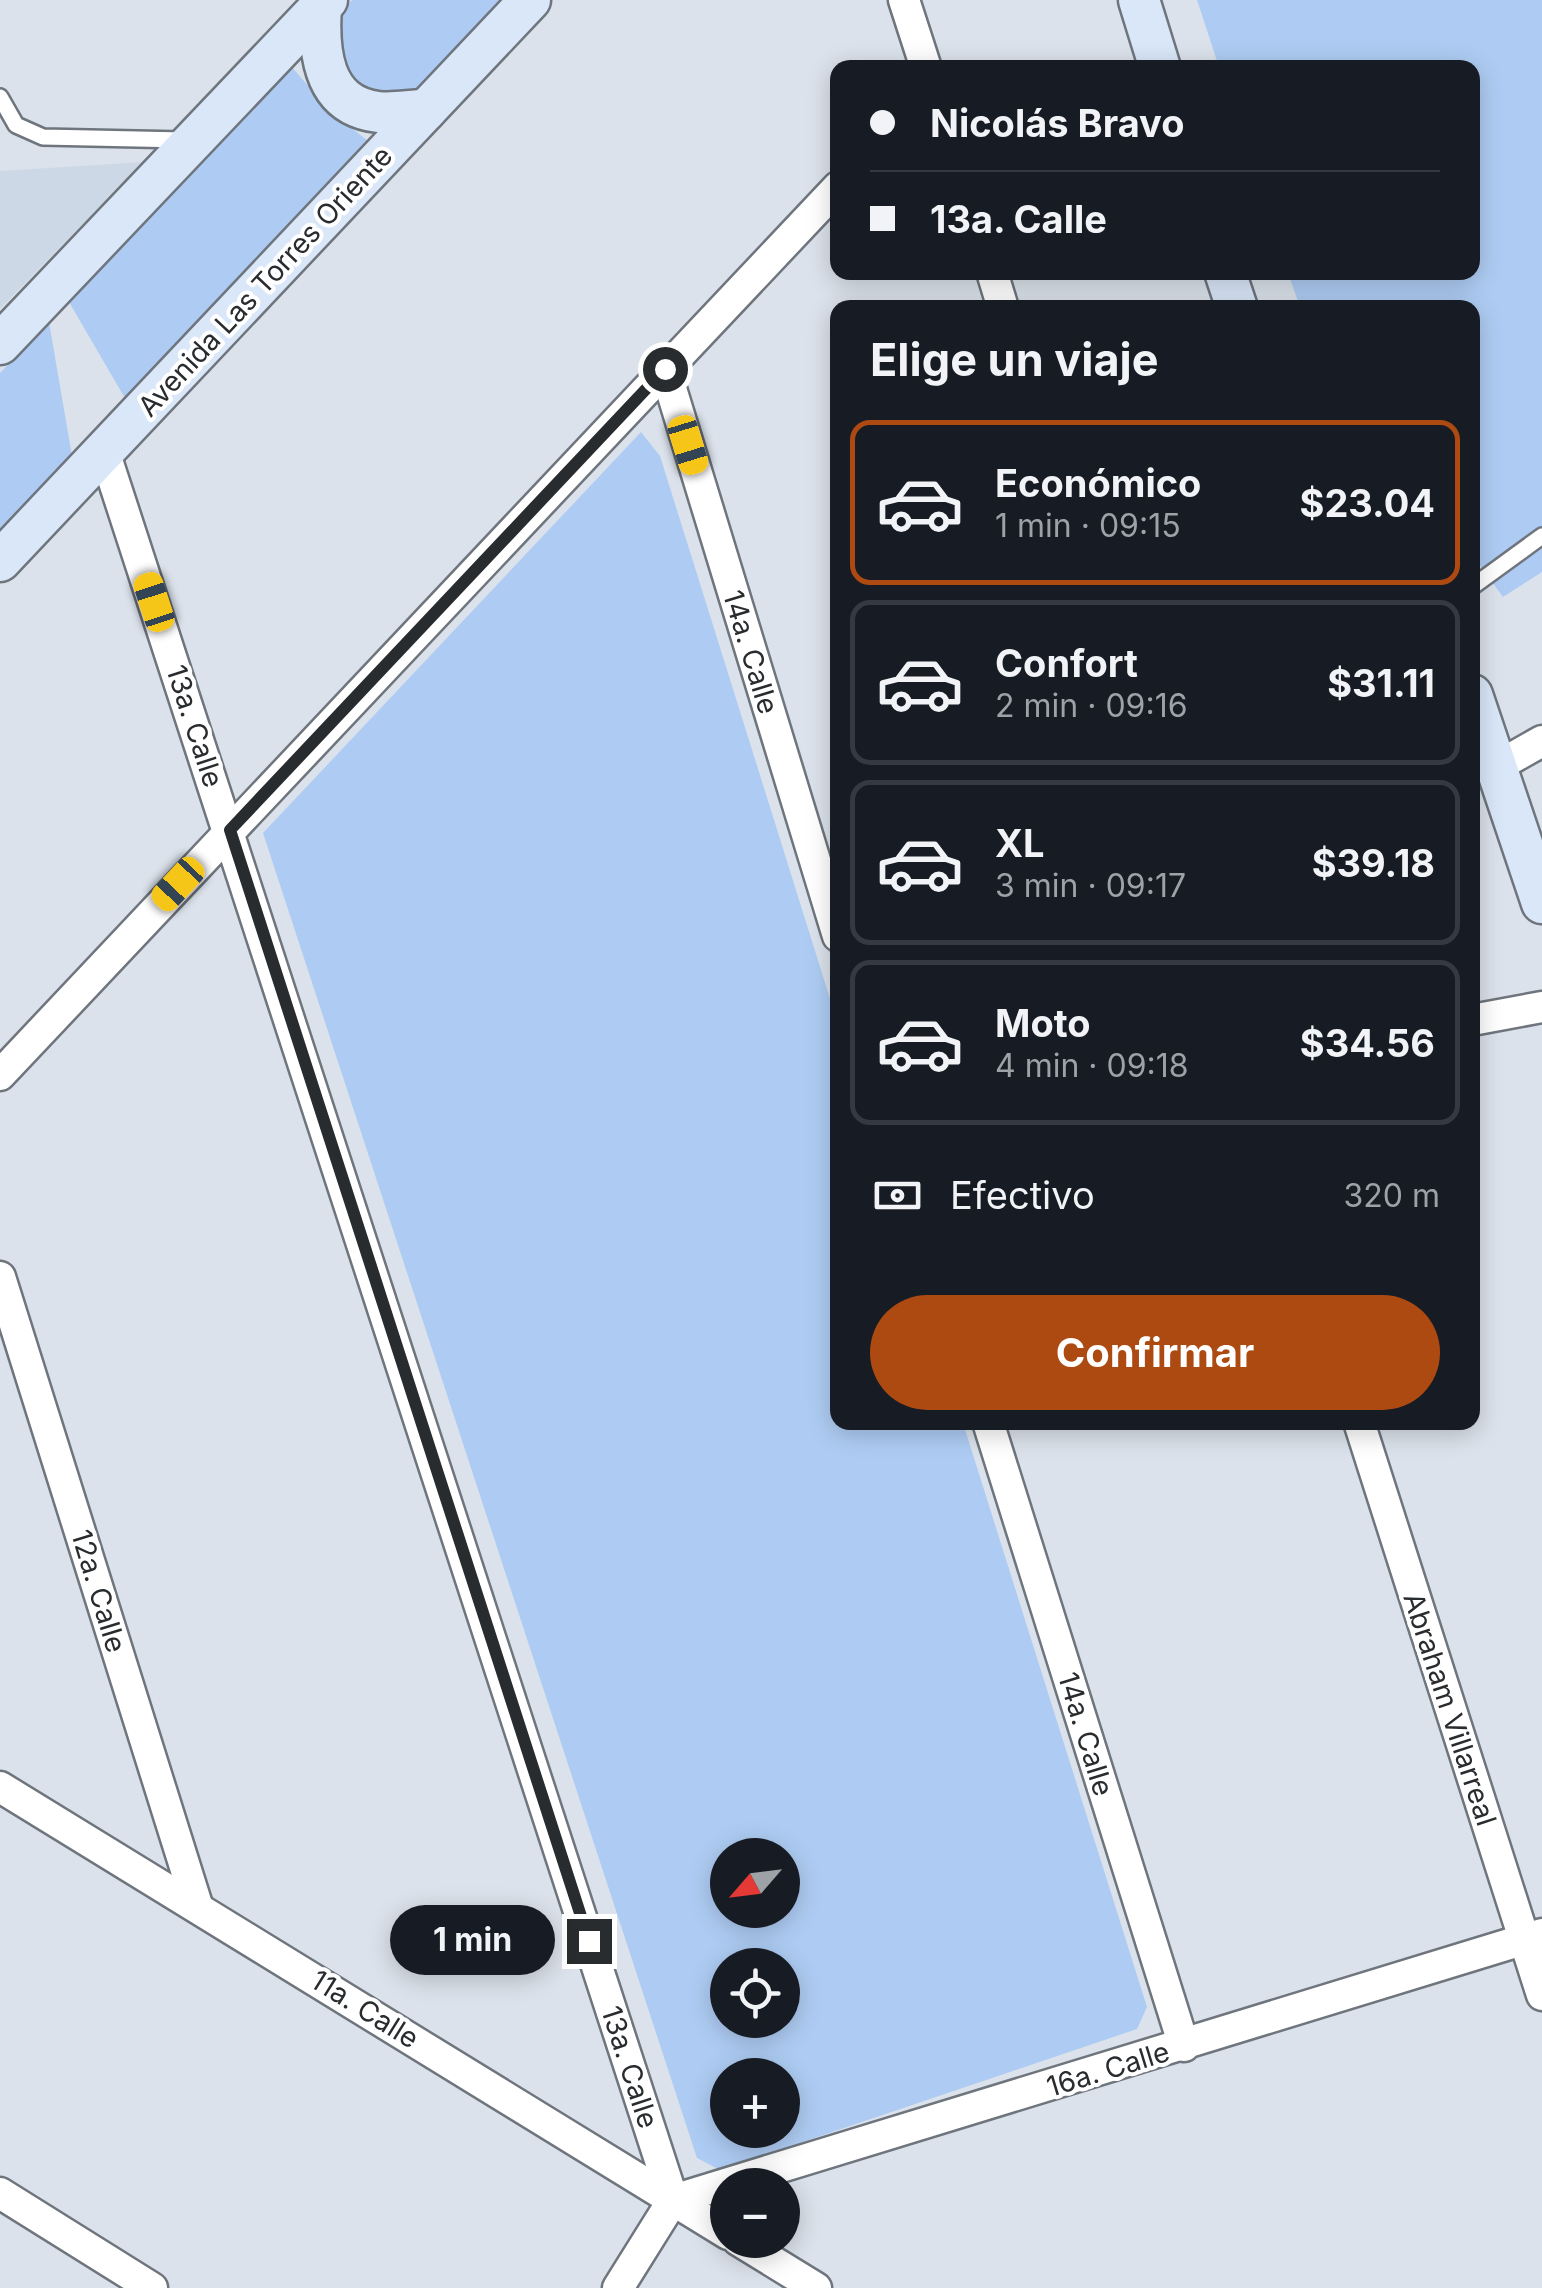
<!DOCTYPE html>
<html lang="es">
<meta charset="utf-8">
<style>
:root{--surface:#171b24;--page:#242831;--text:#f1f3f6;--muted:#9ea1a6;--line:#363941;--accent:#ad4a12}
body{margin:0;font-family:Inter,sans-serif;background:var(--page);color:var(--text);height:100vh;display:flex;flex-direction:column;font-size:38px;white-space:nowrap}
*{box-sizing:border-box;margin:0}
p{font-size:32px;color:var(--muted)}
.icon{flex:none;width:55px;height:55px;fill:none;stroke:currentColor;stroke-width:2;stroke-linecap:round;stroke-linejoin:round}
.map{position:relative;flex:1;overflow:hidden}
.sheet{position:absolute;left:830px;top:300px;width:650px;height:1130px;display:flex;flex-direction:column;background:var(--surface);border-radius:20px;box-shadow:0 5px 25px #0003}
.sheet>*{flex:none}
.banner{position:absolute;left:830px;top:60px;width:650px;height:220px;border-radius:20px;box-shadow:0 5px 25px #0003;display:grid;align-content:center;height:220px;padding:0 40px;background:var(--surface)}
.needle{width:65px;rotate:242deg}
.fabs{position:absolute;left:710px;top:1838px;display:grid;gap:20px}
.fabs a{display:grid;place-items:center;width:90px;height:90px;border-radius:50%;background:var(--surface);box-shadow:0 5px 25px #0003;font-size:50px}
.end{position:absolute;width:45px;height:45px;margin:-22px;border:12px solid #292c2f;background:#fff;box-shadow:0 0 0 5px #fff}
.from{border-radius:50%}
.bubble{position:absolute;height:70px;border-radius:35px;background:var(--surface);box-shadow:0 5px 25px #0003;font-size:32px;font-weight:700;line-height:70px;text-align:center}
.car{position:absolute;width:30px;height:60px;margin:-30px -15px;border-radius:12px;box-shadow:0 0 8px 2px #0007;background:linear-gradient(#f5c518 24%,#345 0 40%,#f5c518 0 76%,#345 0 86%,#f5c518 0)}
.banner b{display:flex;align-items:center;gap:35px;height:95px;font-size:38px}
.banner b+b{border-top:2px solid var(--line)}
.banner i{width:25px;height:25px;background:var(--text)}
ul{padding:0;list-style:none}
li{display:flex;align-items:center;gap:30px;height:165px;margin:0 20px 15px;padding:0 20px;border:5px solid var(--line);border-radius:20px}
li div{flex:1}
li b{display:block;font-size:38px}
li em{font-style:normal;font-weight:700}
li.selected{border-color:var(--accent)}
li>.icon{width:90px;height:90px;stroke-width:1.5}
h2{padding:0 40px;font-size:45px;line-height:120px}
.pay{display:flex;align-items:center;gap:25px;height:110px;padding:0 40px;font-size:38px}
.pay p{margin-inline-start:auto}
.action{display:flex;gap:20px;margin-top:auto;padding:20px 40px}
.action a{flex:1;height:115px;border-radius:60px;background:var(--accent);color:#fff;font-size:40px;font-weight:700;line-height:115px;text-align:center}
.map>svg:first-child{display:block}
.built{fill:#cdd8e7}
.green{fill:#aeccf3;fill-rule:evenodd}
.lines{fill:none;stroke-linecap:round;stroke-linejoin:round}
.lane-casing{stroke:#6f757d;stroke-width:20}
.street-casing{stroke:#6f757d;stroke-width:35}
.secondary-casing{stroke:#6f757d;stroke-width:45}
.lane{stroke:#fff;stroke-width:15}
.street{stroke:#fff;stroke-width:30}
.secondary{stroke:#dae7f9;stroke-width:40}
.route{stroke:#292c2f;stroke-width:12}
.labels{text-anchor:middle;stroke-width:8;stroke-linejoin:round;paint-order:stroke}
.street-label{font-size:28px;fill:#292c2f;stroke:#fff}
</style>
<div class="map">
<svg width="1542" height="2288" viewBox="0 0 1542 2288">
<rect width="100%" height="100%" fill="#dbe2eb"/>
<path class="built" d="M143 162 0 309V171Z"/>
<g class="green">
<path d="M352 0H504L415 95C386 101 363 88 340 70L335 19Z"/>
<path d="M1197 0H1542V572L1503 597 1473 556 1472 308 1300 307 1288 273 1472 272V68L1219 67Z"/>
<path d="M291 66 330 111 368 141 126 400 69 302Z"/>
<path d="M49 322 72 456 0 531V373Z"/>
<path d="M641 432 660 456 837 1021 838 1422 963 1423 1147 2007 1137 2029 720 2170 697 2158 263 833ZM728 1855H782V1910H728ZM728 1965H782V2020H728ZM728 2075H782V2130H728Z"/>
</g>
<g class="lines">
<defs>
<g id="lane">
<path d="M0 97 16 125 43 137 184 140"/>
<path d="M1472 587 1542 536"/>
</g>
<g id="street">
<path d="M904 0 926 68"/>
<path d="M992 272 1003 308"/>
<path d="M665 369 838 936"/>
<path d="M104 451 673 2200"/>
<path d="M1498 766 1542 741"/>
<path d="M1472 1020 1542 1007"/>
<path d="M0 1075 838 187"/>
<path d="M0 1277 197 1905"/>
<path d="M988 1422 1184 2046"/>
<path d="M1359 1422 1542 1995"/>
<path d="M0 1787 728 2234"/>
<path d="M0 2193 152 2288"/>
<path d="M673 2200 1542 1934"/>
<path d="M738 2240 816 2288"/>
<path d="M618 2288 673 2200"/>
</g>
<g id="secondary">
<path d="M1139 0 1160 68"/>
<path d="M321 6C318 49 321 105 378 112 393 114 411 110 426 110"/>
<path d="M1225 272 1237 308"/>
<path d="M0 344 327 0"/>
<path d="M0 561 530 0"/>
<path d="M1472 695 1542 903"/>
</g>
</defs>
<use href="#lane" class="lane-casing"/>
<use href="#street" class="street-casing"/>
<use href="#secondary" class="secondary-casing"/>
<use href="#lane" class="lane"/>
<use href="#street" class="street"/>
<use href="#secondary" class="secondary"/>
</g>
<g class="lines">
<path class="route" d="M589 1941 230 830 665 369"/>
</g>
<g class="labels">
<g class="street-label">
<text transform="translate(265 281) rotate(-47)" y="10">Avenida Las Torres Oriente</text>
<text transform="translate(751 652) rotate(73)" y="10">14a. Calle</text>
<text transform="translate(195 726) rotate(72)" y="10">13a. Calle</text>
<text transform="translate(99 1591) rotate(73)" y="10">12a. Calle</text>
<text transform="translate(1450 1709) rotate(72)" y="10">Abraham Villarreal</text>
<text transform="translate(1086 1734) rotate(73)" y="10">14a. Calle</text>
<text transform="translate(365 2009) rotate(32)" y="10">11a. Calle</text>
<text transform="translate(630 2067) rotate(72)" y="10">13a. Calle</text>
<text transform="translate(1108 2069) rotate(-17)" y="10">16a. Calle</text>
</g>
</g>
</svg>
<div class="fabs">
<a><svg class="needle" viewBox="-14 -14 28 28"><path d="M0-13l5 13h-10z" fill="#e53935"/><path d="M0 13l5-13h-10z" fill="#9ea1a6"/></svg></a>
<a><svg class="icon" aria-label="locate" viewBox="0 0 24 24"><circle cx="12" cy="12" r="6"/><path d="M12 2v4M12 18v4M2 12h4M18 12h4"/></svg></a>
<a>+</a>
<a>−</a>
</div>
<i class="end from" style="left:665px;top:369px"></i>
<i class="end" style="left:589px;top:1941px"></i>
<div class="bubble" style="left:390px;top:1905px;width:165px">1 min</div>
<i class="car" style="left:688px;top:445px;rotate:163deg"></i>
<i class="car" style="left:154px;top:602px;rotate:342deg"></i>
<i class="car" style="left:178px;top:884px;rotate:223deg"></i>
<div class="banner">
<b><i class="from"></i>Nicolás Bravo</b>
<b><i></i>13a. Calle</b>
</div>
<section class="sheet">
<h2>Elige un viaje</h2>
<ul>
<li class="selected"><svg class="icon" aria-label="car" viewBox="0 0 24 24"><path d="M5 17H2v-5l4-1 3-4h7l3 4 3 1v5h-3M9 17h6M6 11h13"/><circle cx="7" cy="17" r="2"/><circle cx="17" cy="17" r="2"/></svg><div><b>Económico</b><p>1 min · 09:15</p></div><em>$23.04</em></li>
<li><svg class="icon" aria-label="car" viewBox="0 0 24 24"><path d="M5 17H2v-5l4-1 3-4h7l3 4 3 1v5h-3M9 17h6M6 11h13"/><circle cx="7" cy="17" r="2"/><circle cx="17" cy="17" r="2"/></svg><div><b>Confort</b><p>2 min · 09:16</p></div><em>$31.11</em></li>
<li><svg class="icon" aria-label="car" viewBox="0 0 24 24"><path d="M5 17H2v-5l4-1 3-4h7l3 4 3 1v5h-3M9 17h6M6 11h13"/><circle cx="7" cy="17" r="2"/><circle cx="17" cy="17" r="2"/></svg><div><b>XL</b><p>3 min · 09:17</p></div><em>$39.18</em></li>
<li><svg class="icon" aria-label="car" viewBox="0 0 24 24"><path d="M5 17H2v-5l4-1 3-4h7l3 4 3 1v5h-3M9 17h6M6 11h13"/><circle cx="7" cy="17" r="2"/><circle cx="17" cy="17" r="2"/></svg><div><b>Moto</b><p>4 min · 09:18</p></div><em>$34.56</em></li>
</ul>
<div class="pay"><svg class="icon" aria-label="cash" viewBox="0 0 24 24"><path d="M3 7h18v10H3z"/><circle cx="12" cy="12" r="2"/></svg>Efectivo<p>320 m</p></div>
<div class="action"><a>Confirmar</a></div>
</section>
</div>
